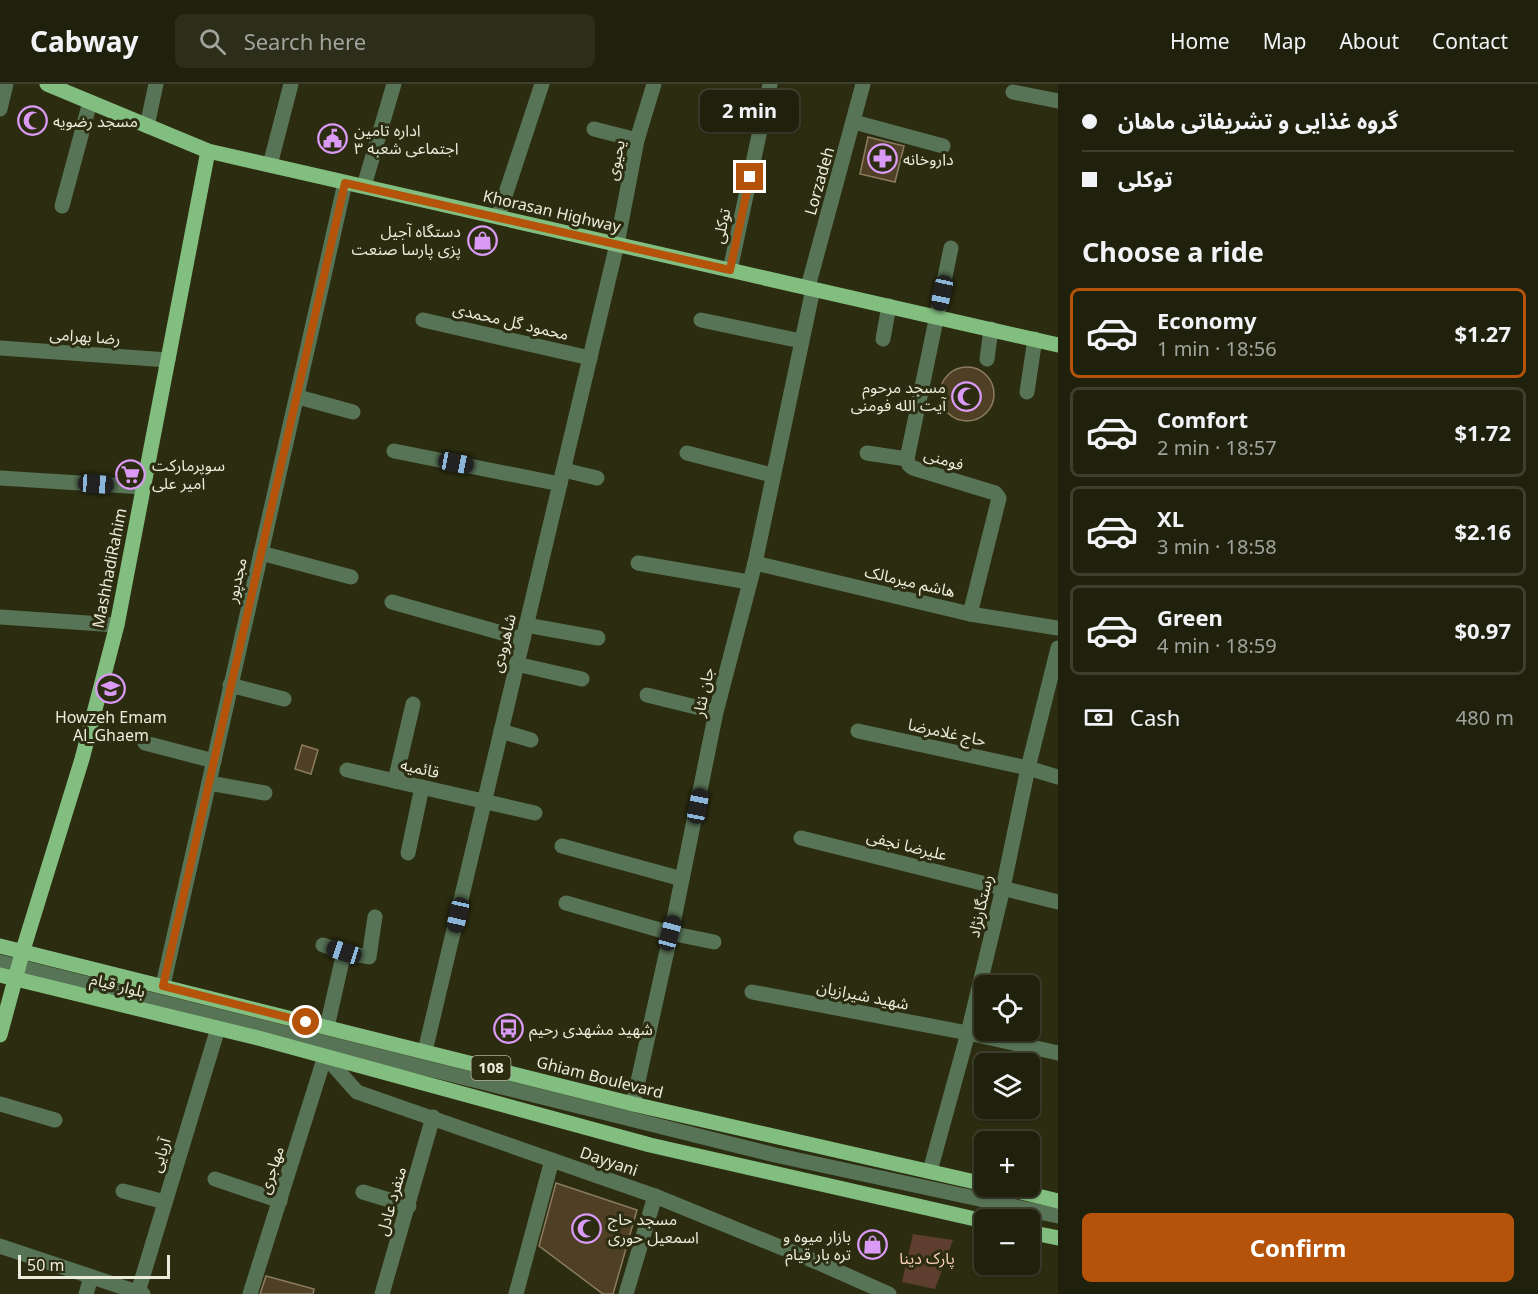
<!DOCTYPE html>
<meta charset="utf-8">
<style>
:root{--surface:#20210c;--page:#2d2e1a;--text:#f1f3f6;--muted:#a2a39d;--line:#3d3e2d;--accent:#b45309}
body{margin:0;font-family:"Noto Sans","Noto Sans Arabic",sans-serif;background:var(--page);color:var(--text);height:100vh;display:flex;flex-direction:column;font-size:22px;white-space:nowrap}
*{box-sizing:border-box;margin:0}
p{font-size:20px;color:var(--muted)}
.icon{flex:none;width:33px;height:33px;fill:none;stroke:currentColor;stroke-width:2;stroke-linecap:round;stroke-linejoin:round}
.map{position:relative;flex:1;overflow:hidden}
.side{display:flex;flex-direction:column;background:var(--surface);width:480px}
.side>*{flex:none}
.banner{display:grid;align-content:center;height:132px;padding:0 24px;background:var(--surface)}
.controls{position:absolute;left:974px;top:891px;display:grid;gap:12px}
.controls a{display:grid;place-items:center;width:66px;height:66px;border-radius:9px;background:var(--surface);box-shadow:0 2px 4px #0004,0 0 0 2px var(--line);font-size:30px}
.scale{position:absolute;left:18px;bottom:15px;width:152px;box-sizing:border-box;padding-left:6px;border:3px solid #ebecdb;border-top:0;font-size:16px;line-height:21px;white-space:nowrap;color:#ebecdb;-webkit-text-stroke:4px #2b2c10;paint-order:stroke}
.end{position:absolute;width:27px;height:27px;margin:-14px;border:8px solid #b45309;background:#fff;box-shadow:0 0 0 3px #fff}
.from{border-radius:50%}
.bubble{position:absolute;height:42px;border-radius:9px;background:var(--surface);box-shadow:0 2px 4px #0004,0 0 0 2px var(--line);font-size:20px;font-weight:700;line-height:42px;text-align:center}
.car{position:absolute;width:18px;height:36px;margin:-18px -9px;border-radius:8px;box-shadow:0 0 4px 2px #0007;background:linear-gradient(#222 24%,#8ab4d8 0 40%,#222 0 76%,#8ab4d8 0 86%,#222 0)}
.banner b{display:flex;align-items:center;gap:21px;height:57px;font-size:22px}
.banner b+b{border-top:2px solid var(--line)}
.banner i{width:15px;height:15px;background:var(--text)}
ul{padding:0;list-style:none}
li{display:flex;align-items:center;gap:18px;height:90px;margin:0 12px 9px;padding:0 12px;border:3px solid var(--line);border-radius:9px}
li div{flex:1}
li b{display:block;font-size:22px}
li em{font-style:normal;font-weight:700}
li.on{border-color:var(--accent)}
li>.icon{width:54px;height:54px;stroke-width:1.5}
h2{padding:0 24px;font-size:27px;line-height:72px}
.pay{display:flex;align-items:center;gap:15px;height:66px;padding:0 24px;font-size:22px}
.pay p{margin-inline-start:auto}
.button{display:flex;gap:12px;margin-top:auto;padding:12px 24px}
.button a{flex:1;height:69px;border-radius:9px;background:var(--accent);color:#fff;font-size:24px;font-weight:700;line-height:69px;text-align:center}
header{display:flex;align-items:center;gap:36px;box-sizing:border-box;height:84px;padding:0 30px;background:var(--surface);border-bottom:2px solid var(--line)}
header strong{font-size:28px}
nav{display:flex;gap:33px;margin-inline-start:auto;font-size:21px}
.search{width:420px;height:54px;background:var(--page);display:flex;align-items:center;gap:15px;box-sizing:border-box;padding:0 21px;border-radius:9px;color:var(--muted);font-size:22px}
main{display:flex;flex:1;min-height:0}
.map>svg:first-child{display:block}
.green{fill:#5e3f2f}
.building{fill:#4e3f25;stroke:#8c7c5f;stroke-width:1.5}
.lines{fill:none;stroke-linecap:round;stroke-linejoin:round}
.minor{stroke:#587456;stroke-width:15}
.major{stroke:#82be7f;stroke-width:15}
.route{stroke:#b45309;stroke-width:8}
.labels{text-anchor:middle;stroke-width:6;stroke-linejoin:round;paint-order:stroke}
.shield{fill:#2b2c10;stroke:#b1b29e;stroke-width:1.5}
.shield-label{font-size:15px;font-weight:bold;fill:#ebecdb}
.poi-label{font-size:16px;fill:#ebecdb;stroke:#2b2c10;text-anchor:start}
.street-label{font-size:16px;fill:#ebecdb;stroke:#2b2c10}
.park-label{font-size:16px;fill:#fcd0b9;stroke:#2b2c10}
</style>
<header>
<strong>Cabway</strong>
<div class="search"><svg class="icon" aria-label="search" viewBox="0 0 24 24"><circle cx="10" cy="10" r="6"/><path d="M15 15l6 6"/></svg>Search here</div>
<nav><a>Home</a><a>Map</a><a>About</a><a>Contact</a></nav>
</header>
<main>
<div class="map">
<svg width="1058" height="1210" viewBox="0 0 1058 1210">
<rect width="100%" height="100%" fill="#2b2c10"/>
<path class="green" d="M913 1150 953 1156 935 1205 902 1198Z"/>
<g class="building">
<path d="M868 53 904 62 895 98 860 90Z"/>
<circle cx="967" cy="310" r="27"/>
<path d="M302 661 318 666 311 690 295 685Z"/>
<path d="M556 1099 637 1126 613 1210H603L539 1162Z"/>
<path d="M266 1192 314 1205 313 1210H260Z"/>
</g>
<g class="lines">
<g class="minor">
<path d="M1013 8 1058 17"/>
<path d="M0 25 6 0"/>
<path d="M854 38 943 62"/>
<path d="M147 42 156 0"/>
<path d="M594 45 637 56"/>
<path d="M270 81 291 0"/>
<path d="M364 102 394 0"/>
<path d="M62 122 90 18"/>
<path d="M498 133 542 0"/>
<path d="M951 164 907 375 909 381 913 384 995 409 999 414 970 530"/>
<path d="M730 186 770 0"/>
<path d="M808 203 863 0"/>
<path d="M423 236 590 274"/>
<path d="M701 236 801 257"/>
<path d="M883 255 889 222"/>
<path d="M0 264 168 276"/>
<path d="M987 275 991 245"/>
<path d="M1027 308 1035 255"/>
<path d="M298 313 353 328"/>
<path d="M394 367 560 400"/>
<path d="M687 369 772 391"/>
<path d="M867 369 907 375"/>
<path d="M564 386 597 394"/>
<path d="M0 394 143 403"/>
<path d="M261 469 351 493"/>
<path d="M638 479 749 498"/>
<path d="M755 479 970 530 1058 544"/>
<path d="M392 518 523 555"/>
<path d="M0 533 117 541"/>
<path d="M526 541 598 554"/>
<path d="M516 580 582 595"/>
<path d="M230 601 284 615"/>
<path d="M647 611 716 628"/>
<path d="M501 647 531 656"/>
<path d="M858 647 1028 684 1058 693"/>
<path d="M145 659 214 677"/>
<path d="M347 686 535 729"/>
<path d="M395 697 413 620"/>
<path d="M209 699 265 709"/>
<path d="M801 754 1058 818"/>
<path d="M562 762 682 795"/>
<path d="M408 769 422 703"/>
<path d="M566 819 670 849 714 858"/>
<path d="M323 861 344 868"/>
<path d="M0 878 775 1071 1058 1132"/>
<path d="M163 901 345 99"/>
<path d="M752 908 968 949 1058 969"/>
<path d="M327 943 344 868 369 873 375 833"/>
<path d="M425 967 617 160 637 56 654 0"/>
<path d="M325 972 357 1008 655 1112 819 1179 889 1210"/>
<path d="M0 1020 55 1036"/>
<path d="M633 1020 674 835 716 628 755 479 813 205"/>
<path d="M930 1087 968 949 1003 804 1028 684 1058 564"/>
<path d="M215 1095 280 1117"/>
<path d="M123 1107 165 1118"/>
<path d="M363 1108 409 1122"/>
<path d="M0 1162 143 1210"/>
<path d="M138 1208 218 944"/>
<path d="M86 1210 91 1193"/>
<path d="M250 1210 325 972"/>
<path d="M382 1210 433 1033"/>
<path d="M516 1210 552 1076"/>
<path d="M626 1210 655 1112"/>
</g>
<g class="major">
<path d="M47 0 208 67 1058 261"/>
<path d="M0 862 633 1020 984 1100"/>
<path d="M0 891 262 955 650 1061 984 1137"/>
<path d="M0 951 23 866 82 675 117 541 208 67"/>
<path d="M996 1102 1058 1117"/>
<path d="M1029 1148 1058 1154"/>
</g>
</g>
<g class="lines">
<path class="route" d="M306 938 163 902 345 99 730 186 750 93"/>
</g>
<defs>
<symbol id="mosque-ring" viewBox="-11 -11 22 22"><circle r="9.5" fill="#2b2c10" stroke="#db9af6" stroke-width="1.5"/><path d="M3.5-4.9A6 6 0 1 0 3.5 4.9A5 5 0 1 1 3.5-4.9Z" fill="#db9af6"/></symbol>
<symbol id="civic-ring" viewBox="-11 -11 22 22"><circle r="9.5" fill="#2b2c10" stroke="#db9af6" stroke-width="1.5"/><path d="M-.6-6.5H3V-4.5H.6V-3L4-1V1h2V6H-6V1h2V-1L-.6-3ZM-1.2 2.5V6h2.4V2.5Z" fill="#db9af6"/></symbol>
<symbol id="pharmacy-ring" viewBox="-11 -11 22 22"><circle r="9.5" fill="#2b2c10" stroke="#db9af6" stroke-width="1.5"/><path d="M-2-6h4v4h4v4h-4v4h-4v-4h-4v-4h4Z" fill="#db9af6"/></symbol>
<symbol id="shop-ring" viewBox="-11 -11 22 22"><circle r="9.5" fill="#2b2c10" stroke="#db9af6" stroke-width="1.5"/><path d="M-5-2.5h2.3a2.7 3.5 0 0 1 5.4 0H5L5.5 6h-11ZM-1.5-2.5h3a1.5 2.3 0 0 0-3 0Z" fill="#db9af6"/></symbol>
<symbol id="supermarket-ring" viewBox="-11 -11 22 22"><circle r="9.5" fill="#2b2c10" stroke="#db9af6" stroke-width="1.5"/><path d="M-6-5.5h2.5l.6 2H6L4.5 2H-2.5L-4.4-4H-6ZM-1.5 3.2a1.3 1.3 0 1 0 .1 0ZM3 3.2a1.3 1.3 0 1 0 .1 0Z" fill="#db9af6"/></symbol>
<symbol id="university-ring" viewBox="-11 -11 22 22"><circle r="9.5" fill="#2b2c10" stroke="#db9af6" stroke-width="1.5"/><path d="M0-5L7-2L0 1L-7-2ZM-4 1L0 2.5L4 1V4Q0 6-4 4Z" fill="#db9af6"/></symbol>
<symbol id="bus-ring" viewBox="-11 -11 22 22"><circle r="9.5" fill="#2b2c10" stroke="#db9af6" stroke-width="1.5"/><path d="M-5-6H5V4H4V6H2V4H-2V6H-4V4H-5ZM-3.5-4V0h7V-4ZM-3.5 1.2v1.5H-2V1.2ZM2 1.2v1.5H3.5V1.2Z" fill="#db9af6"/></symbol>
</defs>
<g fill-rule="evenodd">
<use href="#mosque-ring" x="16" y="20" width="33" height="33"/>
<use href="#civic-ring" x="316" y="38" width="33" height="33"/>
<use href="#pharmacy-ring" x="866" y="58" width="33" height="33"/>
<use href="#shop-ring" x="466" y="140" width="33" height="33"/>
<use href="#mosque-ring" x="950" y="296" width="33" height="33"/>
<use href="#supermarket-ring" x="114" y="374" width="33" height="33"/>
<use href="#university-ring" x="94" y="588" width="33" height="33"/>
<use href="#bus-ring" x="492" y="928" width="33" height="33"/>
<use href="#mosque-ring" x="570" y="1128" width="33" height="33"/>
<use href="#shop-ring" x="856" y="1144" width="33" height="33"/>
</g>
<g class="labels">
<rect class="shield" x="471.5" y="972" width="39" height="24" rx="4.5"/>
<g class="shield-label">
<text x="491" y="989">108</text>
</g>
<g class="poi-label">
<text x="53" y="43">مسجد رضویه</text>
<text x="354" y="52">اداره تامین<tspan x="354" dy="18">اجتماعی شعبه ۳</tspan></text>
<text x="903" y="81">داروخانه</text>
<text x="461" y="153" text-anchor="end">دستگاه آجیل<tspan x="461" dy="18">پزی پارسا صنعت</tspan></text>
<text x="946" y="309" text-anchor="end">مسجد مرحوم<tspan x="946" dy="18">آیت الله فومنی</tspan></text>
<text x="152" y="387">سوپرمارکت<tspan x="152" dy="18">امیر علی</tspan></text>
<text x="111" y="639" text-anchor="middle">Howzeh Emam<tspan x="111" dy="18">Al_Ghaem</tspan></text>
<text x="529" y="951">شهید مشهدی رحیم</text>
<text x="608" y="1141">مسجد حاج<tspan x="608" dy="18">اسمعیل حوری</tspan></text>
<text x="851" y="1158" text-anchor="end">بازار میوه و<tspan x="851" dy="18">تره بار قیام</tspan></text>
</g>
<g class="street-label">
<text transform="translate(615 76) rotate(-78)" y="6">یحیوی</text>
<text transform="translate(819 97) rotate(-74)" y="6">Lorzadeh</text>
<text transform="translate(552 127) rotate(13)" y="6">Khorasan Highway</text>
<text transform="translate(721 142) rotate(-78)" y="6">توکلی</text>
<text transform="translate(511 237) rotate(13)" y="6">محمود گل محمدی</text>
<text transform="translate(85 252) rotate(4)" y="6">رضا بهرامی</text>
<text transform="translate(944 375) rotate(17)" y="6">فومنی</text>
<text transform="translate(109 484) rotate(-79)" y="6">MashhadiRahim</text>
<text transform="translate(236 496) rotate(-77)" y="6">مجدپور</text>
<text transform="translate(910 497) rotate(13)" y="6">هاشم میرمالک</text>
<text transform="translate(503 559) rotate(-76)" y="6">شاهرودی</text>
<text transform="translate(703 608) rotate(-78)" y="6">جان نثار</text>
<text transform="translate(947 648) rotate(12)" y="6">حاج غلامرضا</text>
<text transform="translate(420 684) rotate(13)" y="6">قائمیه</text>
<text transform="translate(907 761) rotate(14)" y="6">علیرضا نجفی</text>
<text transform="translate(980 822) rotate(-77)" y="6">رستگارنژاد</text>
<text transform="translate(118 901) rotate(14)" y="6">بلوار قیام</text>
<text transform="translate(863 911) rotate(11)" y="6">شهید شیرازیان</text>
<text transform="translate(600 993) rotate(14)" y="6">Ghiam Boulevard</text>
<text transform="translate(160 1071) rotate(-73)" y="6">آریایی</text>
<text transform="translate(609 1077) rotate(19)" y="6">Dayyani</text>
<text transform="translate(271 1086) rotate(-72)" y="6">مهاجری</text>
<text transform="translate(391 1117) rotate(-74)" y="6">منفرد عادل</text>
</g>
<g class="park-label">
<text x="927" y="1180">پارک دینا</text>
</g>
</g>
</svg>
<div class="controls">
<a><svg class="icon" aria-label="locate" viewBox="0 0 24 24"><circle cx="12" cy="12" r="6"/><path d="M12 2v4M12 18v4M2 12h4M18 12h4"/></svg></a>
<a><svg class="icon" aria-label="layers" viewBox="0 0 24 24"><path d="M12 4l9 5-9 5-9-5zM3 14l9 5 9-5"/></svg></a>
<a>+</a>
<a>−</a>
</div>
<div class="scale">50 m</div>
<i class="end from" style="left:306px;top:938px"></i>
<i class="end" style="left:750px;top:93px"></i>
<div class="bubble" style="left:700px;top:6px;width:99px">2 min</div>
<i class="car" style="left:942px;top:209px;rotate:192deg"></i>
<i class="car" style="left:456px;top:379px;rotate:101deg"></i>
<i class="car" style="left:96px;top:400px;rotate:94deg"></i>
<i class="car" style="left:698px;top:722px;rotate:11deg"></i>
<i class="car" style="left:458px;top:831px;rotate:193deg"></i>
<i class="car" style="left:670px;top:849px;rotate:15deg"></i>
<i class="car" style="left:344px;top:868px;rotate:288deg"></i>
</div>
<section class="side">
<div class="banner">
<b><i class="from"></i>گروه غذایی و تشریفاتی ماهان</b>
<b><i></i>توکلی</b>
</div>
<h2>Choose a ride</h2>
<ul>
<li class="on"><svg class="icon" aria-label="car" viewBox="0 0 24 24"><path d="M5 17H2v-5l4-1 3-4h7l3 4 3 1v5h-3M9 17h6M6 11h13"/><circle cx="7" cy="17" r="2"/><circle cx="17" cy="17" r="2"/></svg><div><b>Economy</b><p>1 min · 18:56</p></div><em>$1.27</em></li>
<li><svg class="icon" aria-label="car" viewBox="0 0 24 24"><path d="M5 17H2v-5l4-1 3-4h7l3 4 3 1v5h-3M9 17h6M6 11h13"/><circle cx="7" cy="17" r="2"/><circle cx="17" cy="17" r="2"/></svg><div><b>Comfort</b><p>2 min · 18:57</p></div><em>$1.72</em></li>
<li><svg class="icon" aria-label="car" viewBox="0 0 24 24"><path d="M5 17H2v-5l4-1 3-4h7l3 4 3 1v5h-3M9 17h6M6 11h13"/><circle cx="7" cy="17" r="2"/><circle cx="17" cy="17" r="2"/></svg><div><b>XL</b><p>3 min · 18:58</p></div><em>$2.16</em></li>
<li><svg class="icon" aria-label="car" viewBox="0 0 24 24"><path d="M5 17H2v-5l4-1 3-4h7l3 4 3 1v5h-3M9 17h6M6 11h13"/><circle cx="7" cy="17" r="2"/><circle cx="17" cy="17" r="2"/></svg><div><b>Green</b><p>4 min · 18:59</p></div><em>$0.97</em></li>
</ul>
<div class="pay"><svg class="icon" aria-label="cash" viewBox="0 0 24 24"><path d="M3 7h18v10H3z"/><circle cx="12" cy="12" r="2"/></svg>Cash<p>480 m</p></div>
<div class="button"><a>Confirm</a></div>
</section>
</main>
